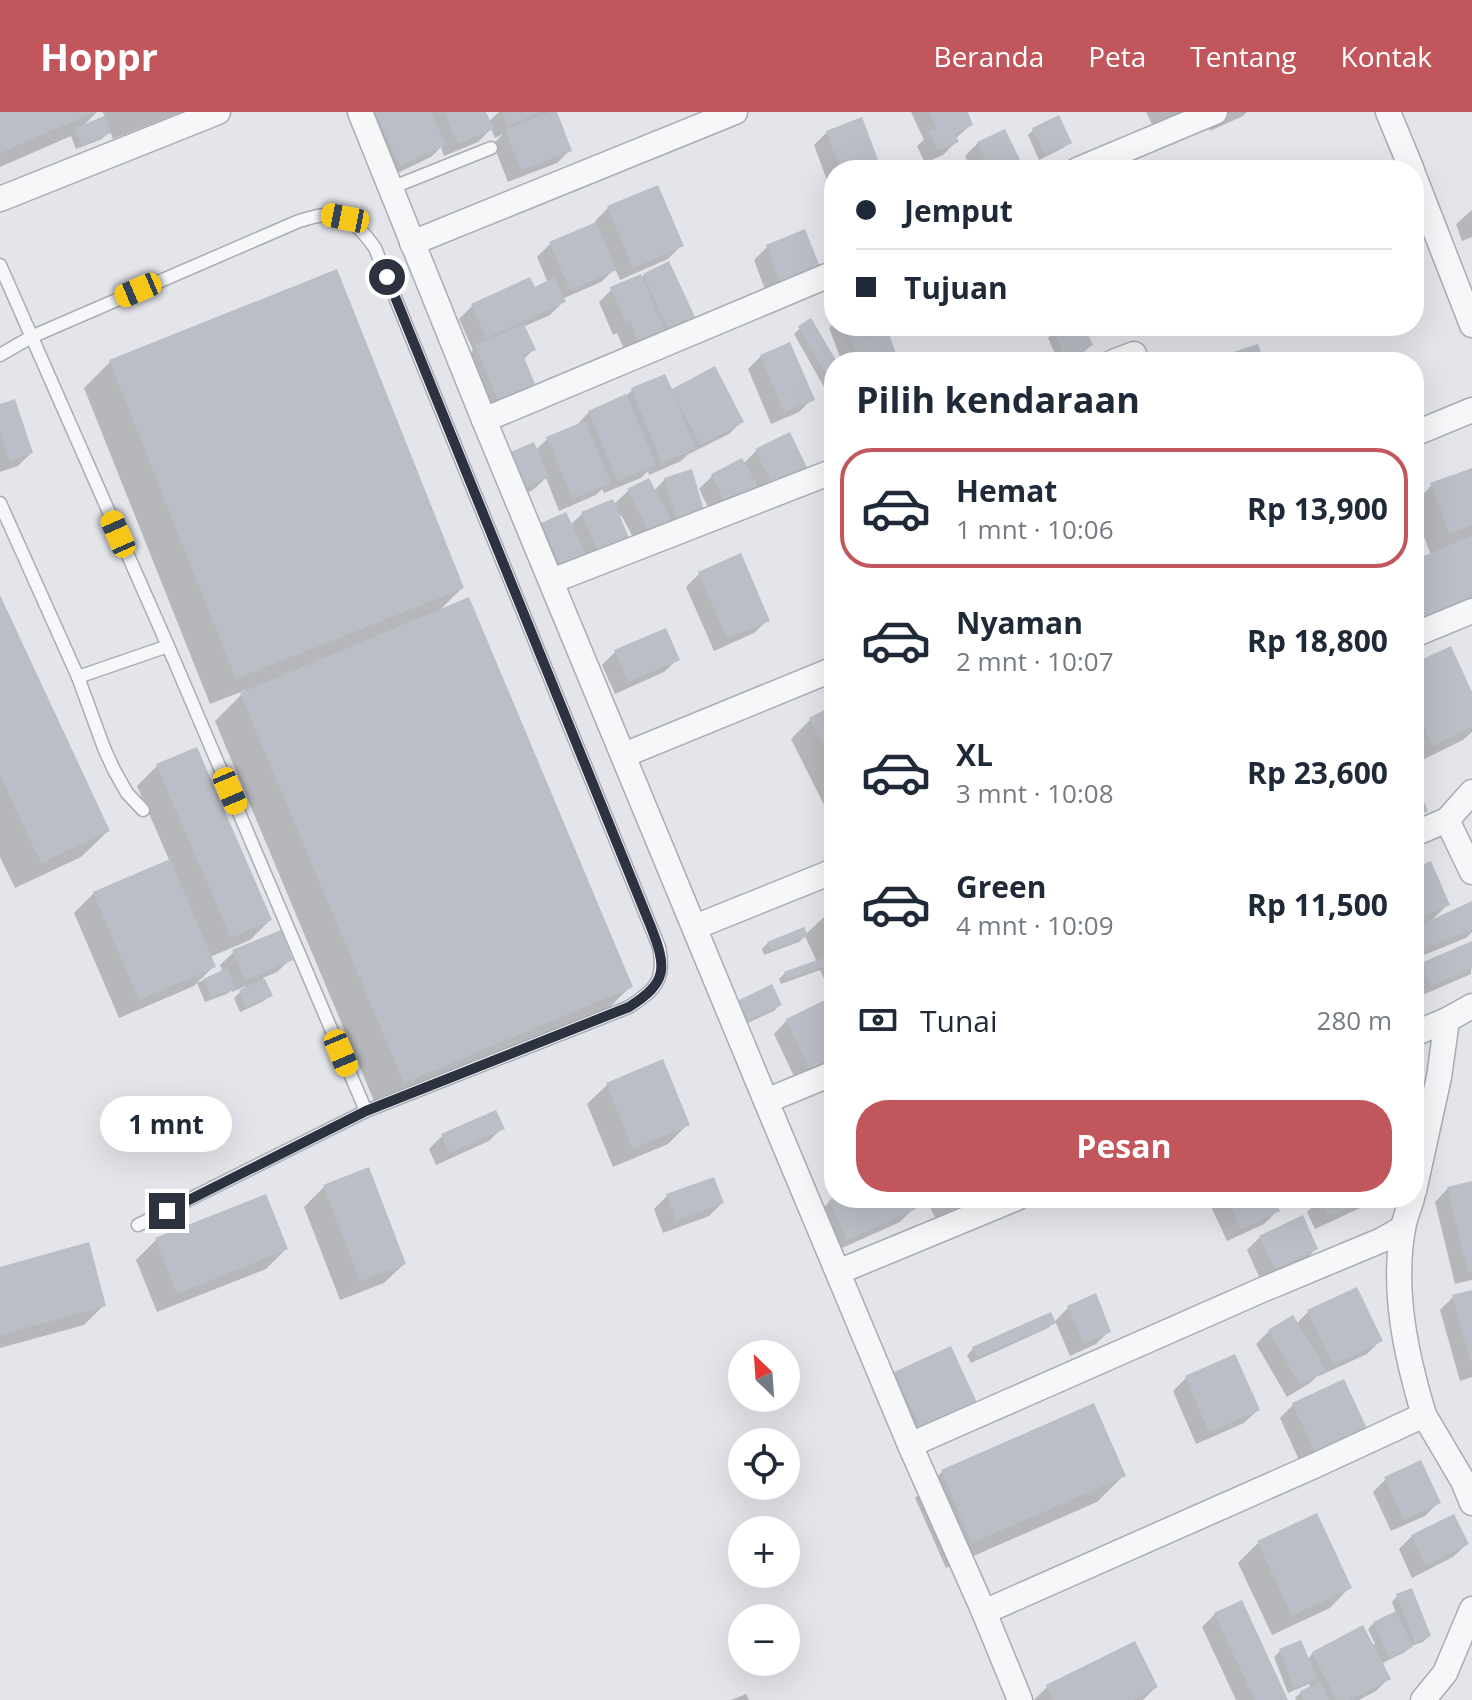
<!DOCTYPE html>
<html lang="id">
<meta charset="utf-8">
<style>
:root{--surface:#fff;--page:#f6f6f7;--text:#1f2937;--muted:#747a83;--line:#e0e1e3;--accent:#c1565c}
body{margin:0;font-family:"Open Sans",sans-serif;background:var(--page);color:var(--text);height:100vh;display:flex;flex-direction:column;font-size:30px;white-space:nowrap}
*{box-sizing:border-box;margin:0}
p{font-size:26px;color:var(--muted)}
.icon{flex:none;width:44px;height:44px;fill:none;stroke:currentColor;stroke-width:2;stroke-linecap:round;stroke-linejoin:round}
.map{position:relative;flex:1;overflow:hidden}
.side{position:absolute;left:824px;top:240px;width:600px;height:856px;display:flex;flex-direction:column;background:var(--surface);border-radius:32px;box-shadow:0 8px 32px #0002}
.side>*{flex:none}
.hud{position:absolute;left:824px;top:48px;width:600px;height:176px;border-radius:32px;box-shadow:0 8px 32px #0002;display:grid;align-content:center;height:176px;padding:0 32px;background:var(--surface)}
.needle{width:52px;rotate:335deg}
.fabs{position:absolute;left:728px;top:1228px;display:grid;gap:16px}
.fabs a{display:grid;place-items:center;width:72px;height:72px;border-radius:50%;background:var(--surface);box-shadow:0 8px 32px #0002;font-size:40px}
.end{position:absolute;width:36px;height:36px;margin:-18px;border:10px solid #2d3241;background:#fff;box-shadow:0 0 0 4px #fff}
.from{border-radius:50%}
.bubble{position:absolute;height:56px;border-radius:28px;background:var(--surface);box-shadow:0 8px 32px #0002;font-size:26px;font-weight:700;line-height:56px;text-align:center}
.car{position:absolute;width:24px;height:48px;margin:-24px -12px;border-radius:10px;box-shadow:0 0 6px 2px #0007;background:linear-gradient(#f5c518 24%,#345 0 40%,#f5c518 0 76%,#345 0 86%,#f5c518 0)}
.hud b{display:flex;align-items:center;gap:28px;height:76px;font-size:30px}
.hud b+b{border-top:2px solid var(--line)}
.hud i{width:20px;height:20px;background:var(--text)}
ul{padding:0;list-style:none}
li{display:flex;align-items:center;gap:24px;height:120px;margin:0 16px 12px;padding:0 16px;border:4px solid transparent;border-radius:32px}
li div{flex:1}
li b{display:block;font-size:30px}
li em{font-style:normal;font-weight:700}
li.selected{border-color:var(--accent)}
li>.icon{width:72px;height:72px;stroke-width:1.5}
h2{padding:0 32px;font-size:36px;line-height:96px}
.pay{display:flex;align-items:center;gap:20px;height:88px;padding:0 32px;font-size:30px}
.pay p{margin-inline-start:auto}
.primary-button{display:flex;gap:16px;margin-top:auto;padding:16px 32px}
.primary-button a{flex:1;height:92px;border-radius:32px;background:var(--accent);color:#fff;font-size:32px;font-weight:700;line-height:92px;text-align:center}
header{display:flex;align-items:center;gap:48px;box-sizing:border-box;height:112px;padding:0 40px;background:var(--accent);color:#fff}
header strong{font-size:38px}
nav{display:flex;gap:44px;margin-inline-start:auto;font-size:28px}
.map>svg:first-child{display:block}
.shadow{fill:#0003}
.building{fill:#bbbec6}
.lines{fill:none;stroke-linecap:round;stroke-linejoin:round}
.lane-casing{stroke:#a9acb4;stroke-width:15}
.street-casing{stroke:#a9acb4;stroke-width:27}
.lane{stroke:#f6f7f9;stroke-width:12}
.street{stroke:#f6f7f9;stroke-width:24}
.route{stroke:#2d3241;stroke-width:10}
</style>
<header>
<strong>Hoppr</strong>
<nav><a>Beranda</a><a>Peta</a><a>Tentang</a><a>Kontak</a></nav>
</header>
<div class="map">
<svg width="1472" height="1588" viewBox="0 0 1472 1588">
<rect width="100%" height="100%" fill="#e4e5ea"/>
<g class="shadow">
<path d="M0 0H97L82 15 105 6 103 0H182L113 27 110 19 102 27 76 37 71 24 0 55Z"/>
<path d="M375 0H484L488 10 499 0H555L570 38 557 51 508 70 493 32 503 22 495 26 491 17 478 30 444 44 441 35 431 45 387 66 362 13Z"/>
<path d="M911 0H969L966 1 971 13 955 27 956 30 943 43 925 51 917 34 924 28Z"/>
<path d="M1146 0H1192L1159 27Z"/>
<path d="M1202 0H1247L1243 4 1210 19Z"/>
<path d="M1034 17 1069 30 1063 36 1039 48 1028 23Z"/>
<path d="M827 20 878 53 873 58H834V78L831 79 814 33Z"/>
<path d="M978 31 1023 58H971L965 44Z"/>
<path d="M608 96 681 134 668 147 620 168 615 157 601 170 562 187 563 190 550 203 523 215 534 237 523 248 536 279 488 306 463 248 473 238 459 207 472 194 534 177 548 171 537 145 550 132 596 112 595 109Z"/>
<path d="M1472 98V125L1462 129 1456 112Z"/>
<path d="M767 135 805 168 767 183 754 148Z"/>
<path d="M644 163 693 204 680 217 627 244 617 221 613 223 599 190 612 177 641 166Z"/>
<path d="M834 211V214H884L897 250H842L829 216Z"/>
<path d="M1068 214H1082L1091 233 1085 239 1059 250 1048 226 1054 220Z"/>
<path d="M800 216 835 250 834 270 824 275 794 222Z"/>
<path d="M1231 242 1262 250H1223Z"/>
<path d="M761 244 812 287 799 300 771 312 748 257Z"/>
<path d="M110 250 462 476 438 500 630 875 604 901 377 996 215 609 246 578 210 592 84 276Z"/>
<path d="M632 278 670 280 742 309 729 322 687 343 681 349 649 363 648 359 641 366 604 381 602 377 596 383 559 399 546 366 533 378 506 390 536 338 548 326 576 314 589 300 624 286Z"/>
<path d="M0 295 31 341 18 354 0 360Z"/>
<path d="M757 338 806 360 714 407 699 377 712 364 742 348 743 352Z"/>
<path d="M1472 358V506L1414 450 1431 443 1414 399V391L1432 373Z"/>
<path d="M665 367 690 415 639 436 621 403 618 405 629 430 550 472 529 426 542 413H570L582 402 613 393 628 379H654Z"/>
<path d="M699 462 768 508 754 521 714 539 686 475Z"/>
<path d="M0 488 108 719 81 745 15 776 0 745Z"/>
<path d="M615 540 678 547 664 560 615 582 602 553Z"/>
<path d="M1414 553 1472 584V620L1463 628 1414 652Z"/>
<path d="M834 596V690L825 695 791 627 811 607Z"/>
<path d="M157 654 270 808 250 828 210 845 214 854 197 871 223 860 220 853 234 840 291 847 277 860 263 866 270 883 264 889 240 900 234 886 246 874 232 880 231 878 227 882 205 890 197 871 194 874 119 906 74 801 94 781 170 750 137 674Z"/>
<path d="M1414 758 1448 792 1429 811 1472 794V820L1466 826 1414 847Z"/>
<path d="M834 800V889L820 858 781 872 779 867 785 861 817 850 805 824 799 830 764 843 762 837 768 831 805 823 825 804Z"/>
<path d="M1472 831 1471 862 1418 885 1414 876V861L1422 853Z"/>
<path d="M780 893 774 899 741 914 733 896Z"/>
<path d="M834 901V956L798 973 774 922 787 908Z"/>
<path d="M607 973 688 1012 668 1032 613 1055 587 992Z"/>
<path d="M502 1016 489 1029 436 1053 429 1037 442 1024Z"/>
<path d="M1472 1071V1168L1455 1172 1435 1090 1448 1076Z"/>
<path d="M324 1075 404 1152 384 1171 340 1188 304 1095Z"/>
<path d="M667 1084 722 1091 709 1104 663 1121 654 1097Z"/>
<path d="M838 1086H908L913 1097 900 1110 833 1140 817 1102 830 1089Z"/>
<path d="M925 1086H976L936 1107Z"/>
<path d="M1207 1086H1271L1277 1099 1264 1112 1227 1129Z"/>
<path d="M1322 1086H1377L1373 1090 1315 1117 1307 1100Z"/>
<path d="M1260 1125 1316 1137 1303 1150 1261 1169 1247 1138Z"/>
<path d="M156 1128 286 1137 266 1157 157 1200 136 1148Z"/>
<path d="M0 1157 104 1193 84 1213 0 1236Z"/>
<path d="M1472 1180V1265L1460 1269 1440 1198 1453 1185Z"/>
<path d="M1068 1196 1109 1219 1096 1232 1070 1244 1055 1209 1048 1216 971 1251 967 1243 973 1237 1054 1210Z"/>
<path d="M1308 1200 1380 1229 1367 1242 1319 1264 1318 1263 1310 1271 1287 1285 1256 1232 1269 1219 1296 1212Z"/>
<path d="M895 1262 977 1295 909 1333 882 1275Z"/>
<path d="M1186 1266 1258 1298 1244 1311 1196 1332 1173 1279Z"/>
<path d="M1343 1269 1367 1322 1304 1359 1280 1306 1293 1293Z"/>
<path d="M1093 1294 1124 1363 1097 1390 946 1456 915 1386 942 1360Z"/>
<path d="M1386 1367 1438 1391 1425 1404 1391 1419 1373 1380Z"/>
<path d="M1412 1424 1467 1432 1453 1445 1412 1466 1399 1437Z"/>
<path d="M1258 1431 1349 1476 1330 1496 1272 1523 1238 1451Z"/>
<path d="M1398 1483 1429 1524 1423 1530 1411 1534 1405 1540 1381 1552 1389 1566 1376 1579 1359 1588H1296L1295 1586 1301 1580 1311 1576 1309 1572 1288 1581 1274 1545 1280 1539 1307 1548 1313 1541 1372 1534 1375 1532 1368 1517 1374 1511 1396 1501 1392 1490Z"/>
<path d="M1215 1502 1286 1588H1236L1202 1515Z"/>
<path d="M1047 1575H1156L1143 1588H1034Z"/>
<path d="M746 1582 749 1588H731Z"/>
</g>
<g class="building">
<path d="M0 0H95L0 41Z"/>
<path d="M375 0H431L446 33 400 54Z"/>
<path d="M444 0H486L494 17 458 32Z"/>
<path d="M502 0H541L508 14Z"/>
<path d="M550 0H557L572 39 521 58 505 18Z"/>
<path d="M929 0H968L973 13 955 22 959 30 938 39 929 19 937 16Z"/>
<path d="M1059 3 1072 31 1045 43 1032 16Z"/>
<path d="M104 4 111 21 82 33 75 16Z"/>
<path d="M862 5 880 53 868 58H841L826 19Z"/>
<path d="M1005 17 1025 58H990L977 30Z"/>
<path d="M658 73 684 134 633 156 607 94Z"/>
<path d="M596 110 617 158 570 178 549 130Z"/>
<path d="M805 117 820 155 781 171 766 133Z"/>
<path d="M669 149 695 205 668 217 643 162Z"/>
<path d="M337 157 464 476 236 567 109 248Z"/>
<path d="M641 162 666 221 640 233 630 209 626 211 610 175Z"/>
<path d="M530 165 535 175 554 165 566 190 486 226 471 192Z"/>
<path d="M811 206 837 250H834V269L831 270 798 214Z"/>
<path d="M524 212 536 238 523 243 538 279 501 295 475 233Z"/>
<path d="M846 214H886L899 250H860Z"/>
<path d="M1063 214H1084L1093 233 1066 246 1053 219Z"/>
<path d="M790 230 815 288 784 300 760 243Z"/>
<path d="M1258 232 1264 250H1233L1230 241Z"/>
<path d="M715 254 744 310 701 333 673 282 696 337 662 351 631 276 665 262 672 277Z"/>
<path d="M626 282 656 353 618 369 588 299Z"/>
<path d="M15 287 33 341 10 349 0 318V292Z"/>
<path d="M585 309 611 371 573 387 546 325Z"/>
<path d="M790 320 809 360 774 377 755 337Z"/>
<path d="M534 330 549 365 520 378 504 343Z"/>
<path d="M742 346 760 379 728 396 711 362Z"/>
<path d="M1472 356V413L1450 422 1430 371Z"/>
<path d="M692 357 705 402 678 411 664 366Z"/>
<path d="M649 366 674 413 652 425 627 377Z"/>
<path d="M613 387 631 431 600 444 581 400Z"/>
<path d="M566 400 589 449 564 460 541 411Z"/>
<path d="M1472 424V492L1414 515V448Z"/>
<path d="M741 441 770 509 727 527 698 460Z"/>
<path d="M0 483 110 719 41 751 0 663Z"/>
<path d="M469 485 633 875 404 971 240 581Z"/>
<path d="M666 516 680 548 628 570 614 538Z"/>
<path d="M1451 534 1472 580V615L1433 634 1414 592V551Z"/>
<path d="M834 593V654L809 606Z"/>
<path d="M197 635 272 808 231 826 156 652Z"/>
<path d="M1414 667 1428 699 1414 705Z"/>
<path d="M170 747 216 855 139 888 93 780Z"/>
<path d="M1431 749 1450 793 1414 808V756Z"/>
<path d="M1472 789V817L1414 841V816Z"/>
<path d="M804 815 808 824 771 838 767 830Z"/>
<path d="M281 818 293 848 245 868 232 838Z"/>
<path d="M1472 829V856L1431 874 1421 851Z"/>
<path d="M825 845 827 853 787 867 784 860Z"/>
<path d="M227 856 235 876 211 886 203 867Z"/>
<path d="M265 867 273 884 246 895 239 878Z"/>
<path d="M772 872 782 893 747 909 737 889Z"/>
<path d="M829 886 834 897V951L811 961 786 907Z"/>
<path d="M663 947 690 1013 633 1037 606 971Z"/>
<path d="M496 998 505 1017 449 1041 441 1022Z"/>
<path d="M369 1055 406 1152 360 1169 323 1073Z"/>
<path d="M714 1065 724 1091 676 1109 666 1082Z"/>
<path d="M1472 1069V1159L1468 1160 1447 1075Z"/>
<path d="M266 1082 288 1137 177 1182 155 1126Z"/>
<path d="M833 1086H911L916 1097 847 1128 829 1088Z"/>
<path d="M1226 1086H1274L1280 1099 1241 1117Z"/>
<path d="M1319 1086H1370L1328 1105Z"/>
<path d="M1303 1103 1318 1137 1275 1157 1259 1124Z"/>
<path d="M89 1130 106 1194 0 1223V1155Z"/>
<path d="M1357 1175 1383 1229 1333 1253 1307 1198Z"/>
<path d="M1472 1178V1251H1471L1452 1183Z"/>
<path d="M1096 1181 1111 1220 1084 1232 1067 1194Z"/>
<path d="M1051 1200 1056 1211 977 1246 972 1235Z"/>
<path d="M1293 1203 1326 1258 1300 1273 1268 1218Z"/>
<path d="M951 1234 979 1295 923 1321 894 1260Z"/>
<path d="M1235 1242 1260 1298 1209 1320 1185 1264Z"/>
<path d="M1344 1267 1370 1323 1318 1347 1292 1291Z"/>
<path d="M1094 1291 1126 1364 972 1431 941 1358Z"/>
<path d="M1421 1348 1441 1391 1404 1408 1384 1365Z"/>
<path d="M1317 1401 1352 1476 1292 1504 1257 1429Z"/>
<path d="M1454 1402 1469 1432 1426 1454 1411 1423Z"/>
<path d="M1412 1476 1431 1524 1415 1531 1396 1482Z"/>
<path d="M1242 1488 1288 1588H1255L1214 1501Z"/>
<path d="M1396 1499 1413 1535 1389 1546 1373 1510Z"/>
<path d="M1363 1513 1391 1567 1350 1588H1337L1312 1540Z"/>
<path d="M1301 1528 1317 1567 1294 1576 1279 1537Z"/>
<path d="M1135 1529 1158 1575 1133 1588H1053L1046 1573Z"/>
<path d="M1321 1569 1329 1588H1304L1300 1579Z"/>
</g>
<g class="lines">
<defs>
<g id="lane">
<path d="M391 76 491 36"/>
<path d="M0 153 168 534 366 999 629 895C655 878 666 868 659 835L375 136C363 119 349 102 326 103 317 103 307 107 299 109L31 225 0 243"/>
<path d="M0 391 78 565 104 636 114 658 127 681 143 698"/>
<path d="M78 565 168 534"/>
<path d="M138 1113 366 999"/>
</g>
<g id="street">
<path d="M360 0 484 308 766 989 910 1333 984 1500 1020 1588"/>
<path d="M1388 0 1412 58"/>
<path d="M1077 58 1215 0"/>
<path d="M1414 64 1472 213"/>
<path d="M0 87 218 0"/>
<path d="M412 131 735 0"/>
<path d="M1113 250 1134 242"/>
<path d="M484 308 834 161"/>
<path d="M1414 322 1472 298"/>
<path d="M552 469 834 359"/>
<path d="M1414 523 1472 499"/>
<path d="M624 643 834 557"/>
<path d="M1447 708 1472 760"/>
<path d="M1414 722 1447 708 1472 680"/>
<path d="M695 815 834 759"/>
<path d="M1414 922 1447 908 1472 894"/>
<path d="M766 989 834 961"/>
<path d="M1414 1079 1439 965 1447 908"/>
<path d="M838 1160 1017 1086"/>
<path d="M1424 1303 1463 1369 1472 1391"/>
<path d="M910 1333 1262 1178 1382 1128 1403 1116"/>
<path d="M984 1500 1314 1354 1424 1303C1406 1243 1392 1179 1403 1116 1405 1106 1409 1096 1412 1086"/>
<path d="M1423 1588 1445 1561 1472 1497"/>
</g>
</defs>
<use href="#lane" class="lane-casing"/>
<use href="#street" class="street-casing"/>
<use href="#lane" class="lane"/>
<use href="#street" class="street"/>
</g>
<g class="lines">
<path class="route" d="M167 1099 366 999 629 895C668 870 667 856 651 815L387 165"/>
</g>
</svg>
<div class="fabs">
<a><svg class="needle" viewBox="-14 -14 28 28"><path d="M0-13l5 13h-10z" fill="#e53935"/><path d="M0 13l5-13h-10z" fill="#747a83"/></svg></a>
<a><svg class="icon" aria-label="locate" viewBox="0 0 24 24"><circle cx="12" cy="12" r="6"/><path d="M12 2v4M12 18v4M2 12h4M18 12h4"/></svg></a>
<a>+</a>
<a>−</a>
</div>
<i class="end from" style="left:387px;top:165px"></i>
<i class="end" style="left:167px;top:1099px"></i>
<div class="bubble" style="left:100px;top:984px;width:132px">1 mnt</div>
<i class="car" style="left:345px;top:106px;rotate:281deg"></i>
<i class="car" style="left:138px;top:178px;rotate:247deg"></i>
<i class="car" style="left:118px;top:422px;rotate:336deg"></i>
<i class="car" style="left:230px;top:679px;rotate:157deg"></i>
<i class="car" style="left:341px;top:941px;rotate:157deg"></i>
<div class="hud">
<b><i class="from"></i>Jemput</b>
<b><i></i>Tujuan</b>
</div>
<section class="side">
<h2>Pilih kendaraan</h2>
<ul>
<li class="selected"><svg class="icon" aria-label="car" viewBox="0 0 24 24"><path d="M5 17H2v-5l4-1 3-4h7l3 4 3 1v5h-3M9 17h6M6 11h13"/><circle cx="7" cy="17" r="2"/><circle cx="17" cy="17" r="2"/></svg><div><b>Hemat</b><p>1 mnt · 10:06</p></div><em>Rp 13,900</em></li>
<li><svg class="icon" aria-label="car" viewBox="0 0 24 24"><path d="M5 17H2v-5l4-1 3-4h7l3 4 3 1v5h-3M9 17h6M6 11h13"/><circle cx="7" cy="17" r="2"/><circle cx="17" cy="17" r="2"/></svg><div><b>Nyaman</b><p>2 mnt · 10:07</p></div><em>Rp 18,800</em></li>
<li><svg class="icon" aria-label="car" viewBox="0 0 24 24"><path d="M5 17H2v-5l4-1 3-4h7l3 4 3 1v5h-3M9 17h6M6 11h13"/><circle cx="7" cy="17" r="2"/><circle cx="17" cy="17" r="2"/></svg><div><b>XL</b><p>3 mnt · 10:08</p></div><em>Rp 23,600</em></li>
<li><svg class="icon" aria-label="car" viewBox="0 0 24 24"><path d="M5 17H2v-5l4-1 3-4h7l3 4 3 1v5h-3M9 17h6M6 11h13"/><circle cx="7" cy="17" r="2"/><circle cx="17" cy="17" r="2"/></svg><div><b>Green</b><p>4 mnt · 10:09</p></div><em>Rp 11,500</em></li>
</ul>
<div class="pay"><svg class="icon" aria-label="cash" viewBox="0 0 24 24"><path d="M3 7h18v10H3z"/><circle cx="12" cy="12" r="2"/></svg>Tunai<p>280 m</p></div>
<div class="primary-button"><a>Pesan</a></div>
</section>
</div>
